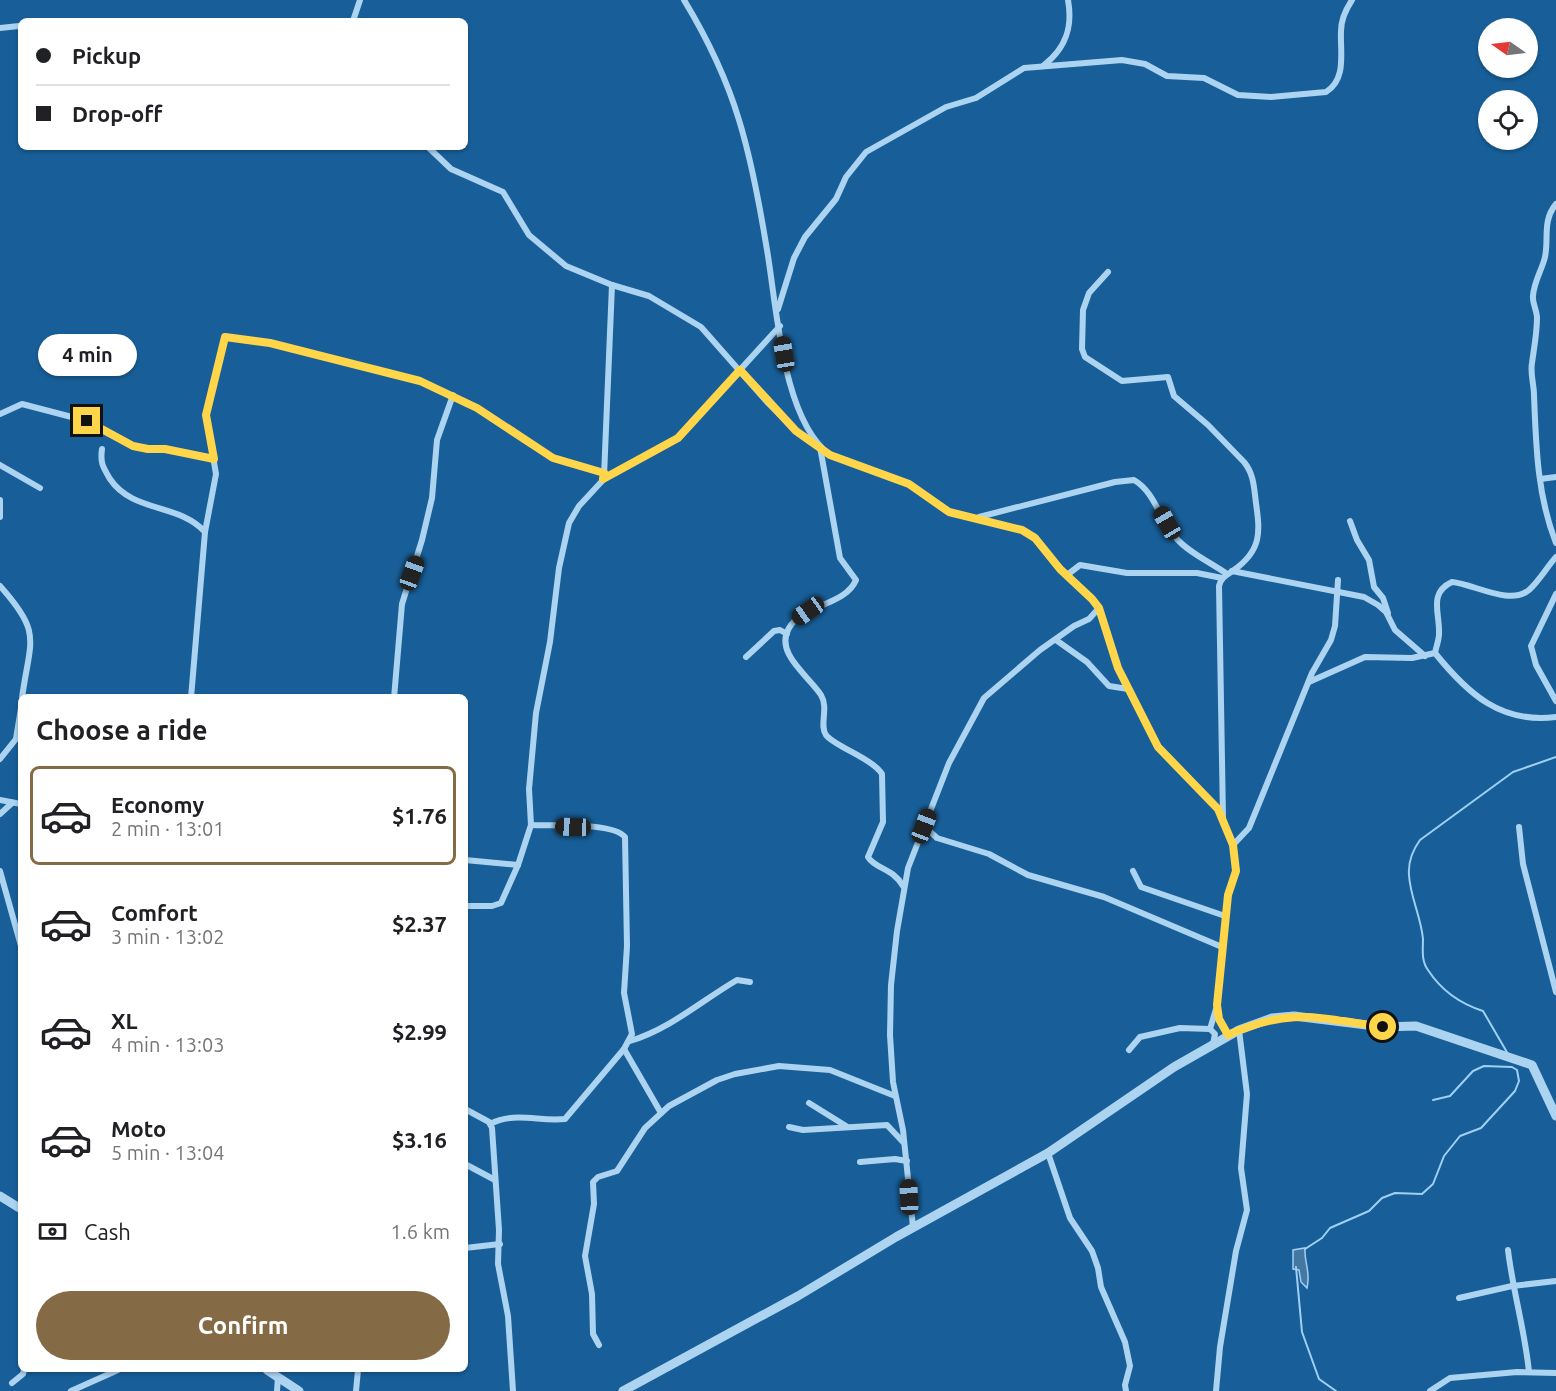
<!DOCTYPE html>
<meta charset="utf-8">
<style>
:root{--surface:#fff;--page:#f6f6f6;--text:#202124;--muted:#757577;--line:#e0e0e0;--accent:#846a45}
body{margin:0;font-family:Ubuntu,sans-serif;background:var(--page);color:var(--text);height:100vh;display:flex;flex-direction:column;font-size:22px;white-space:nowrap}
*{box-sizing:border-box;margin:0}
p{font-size:20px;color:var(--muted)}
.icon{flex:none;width:33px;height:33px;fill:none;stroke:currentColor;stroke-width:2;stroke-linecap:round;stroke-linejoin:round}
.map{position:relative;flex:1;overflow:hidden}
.side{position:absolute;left:18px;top:694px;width:450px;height:678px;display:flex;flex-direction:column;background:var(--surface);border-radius:9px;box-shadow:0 2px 4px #0004}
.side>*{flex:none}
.guide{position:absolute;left:18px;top:18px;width:450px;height:132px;border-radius:9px;box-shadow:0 2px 4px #0004;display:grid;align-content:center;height:132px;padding:0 18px;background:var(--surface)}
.needle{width:39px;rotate:284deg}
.fabs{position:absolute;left:1478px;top:18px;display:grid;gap:12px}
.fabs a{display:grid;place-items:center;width:60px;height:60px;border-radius:50%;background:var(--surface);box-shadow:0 2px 4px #0004;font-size:30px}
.end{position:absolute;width:27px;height:27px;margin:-14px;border:8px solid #ffd54a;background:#111;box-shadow:0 0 0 3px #111}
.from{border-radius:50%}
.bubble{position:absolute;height:42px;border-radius:21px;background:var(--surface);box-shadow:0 2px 4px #0004;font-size:20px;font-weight:700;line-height:42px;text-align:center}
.car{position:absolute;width:18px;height:36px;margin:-18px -9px;border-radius:8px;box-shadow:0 0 4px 2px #0007;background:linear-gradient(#222 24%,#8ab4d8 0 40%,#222 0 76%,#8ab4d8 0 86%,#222 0)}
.guide b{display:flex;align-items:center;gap:21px;height:57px;font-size:22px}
.guide b+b{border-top:2px solid var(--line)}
.guide i{width:15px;height:15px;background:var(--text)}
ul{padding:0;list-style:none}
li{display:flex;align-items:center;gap:18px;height:99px;margin:0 12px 9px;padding:0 6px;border:3px solid transparent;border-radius:9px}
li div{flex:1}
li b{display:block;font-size:22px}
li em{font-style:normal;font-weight:700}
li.selected{border-color:var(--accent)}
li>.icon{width:54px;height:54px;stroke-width:1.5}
h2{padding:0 18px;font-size:27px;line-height:72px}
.pay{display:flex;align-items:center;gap:15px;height:66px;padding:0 18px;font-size:22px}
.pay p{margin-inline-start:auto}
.action{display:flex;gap:12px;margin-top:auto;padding:12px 18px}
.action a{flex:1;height:69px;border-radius:36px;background:var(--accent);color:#fff;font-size:24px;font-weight:700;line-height:69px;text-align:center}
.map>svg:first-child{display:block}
.water{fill:#4677a0;stroke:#9fd0f4;stroke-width:1.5}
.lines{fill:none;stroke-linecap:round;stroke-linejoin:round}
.stream{stroke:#9fd0f4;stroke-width:2}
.minor{stroke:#acd4f1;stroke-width:6}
.tertiary{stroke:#acd4f1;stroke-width:9}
.route{stroke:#ffd54a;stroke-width:8}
</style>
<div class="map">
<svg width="1556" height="1391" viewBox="0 0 1556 1391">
<rect width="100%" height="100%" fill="#185f99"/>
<path class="water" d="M1305 1248C1304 1264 1311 1271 1307 1288L1301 1282 1299 1270 1293 1269V1250Z"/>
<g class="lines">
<g class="stream">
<path d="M1508 1054 1483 1011C1461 1004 1441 990 1428 970 1421 961 1423 949 1423 939 1421 917 1410 896 1409 875 1408 861 1412 851 1420 840L1513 772 1556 757"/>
<path d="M1305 1249 1322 1238 1330 1228 1369 1211 1382 1198 1395 1193 1422 1194 1433 1184 1444 1156 1460 1136 1481 1128 1515 1091 1519 1081 1517 1070 1512 1067 1484 1066 1473 1071 1450 1096 1433 1100"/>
<path d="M1296 1267 1302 1332 1319 1379 1336 1391"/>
</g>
<g class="minor">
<path d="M684 0C707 38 726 77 739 120 752 162 760 207 767 250 777 307 782 419 830 455L909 484 949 512 1021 530 1035 538 1060 569 1092 599 1099 608 1118 668 1158 747 1218 809 1233 845 1236 871 1228 895 1217 1005 1219 1019 1228 1035"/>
<path d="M353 21 360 0"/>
<path d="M0 28 19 26"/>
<path d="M1044 65C1066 48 1073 27 1068 0"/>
<path d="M428 147 451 169 503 192 529 235 566 266 612 285 649 296 701 327 768 403 796 431 820 447 840 558 856 580C845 606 803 604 789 628 774 653 809 676 821 695 829 708 819 725 826 735 834 746 873 759 882 774L883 822 868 857C875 869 893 868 903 886"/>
<path d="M1556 204C1542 221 1549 238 1545 257 1542 270 1534 281 1533 296 1532 303 1537 310 1537 318 1537 333 1534 348 1532 363 1530 373 1534 385 1534 395 1536 445 1537 495 1556 543"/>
<path d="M1108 272 1089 293 1083 310 1082 349 1085 357 1122 381 1168 377 1174 396 1208 425 1244 462C1254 474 1254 488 1256 503 1260 532 1262 550 1234 570 1227 575 1221 577 1219 586L1223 818"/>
<path d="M778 309 794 258 805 237 836 199 846 177 866 152 946 107 976 98 1024 68 1122 60 1145 64 1167 76 1204 78 1238 95 1271 97 1326 92C1347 79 1340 52 1341 31 1341 20 1346 9 1352 0"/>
<path d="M0 414 22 404 87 421 133 446 148 449H165L214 459"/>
<path d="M102 449C100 463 103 467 110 479 133 513 179 503 205 532"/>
<path d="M0 465 40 488"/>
<path d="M604 476 612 285"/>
<path d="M1540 479 1556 477"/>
<path d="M0 500V517"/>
<path d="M979 517 1115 482 1134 480C1155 492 1160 521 1176 538 1189 553 1210 562 1227 574"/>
<path d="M1350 521 1357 540 1369 560 1374 587 1383 598 1388 613"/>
<path d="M1232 571 1364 597 1378 605 1386 612 1395 630 1425 656"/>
<path d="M1067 575 1080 565 1127 573H1197L1222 578"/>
<path d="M0 586C43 634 30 639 22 698"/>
<path d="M1556 594 1531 646 1536 665 1556 701"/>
<path d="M1056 640 1087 662 1109 686 1128 689"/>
<path d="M1435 653C1468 694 1501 724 1556 717"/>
<path d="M746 657 774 631 780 630 787 634"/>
<path d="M1309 682 1365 657 1412 658 1435 653C1436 647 1439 640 1439 634 1440 613 1428 593 1452 582 1474 584 1510 606 1529 590 1539 581 1547 567 1556 557"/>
<path d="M191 698 205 532 216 474 206 415 225 337 270 343 420 381 477 408 553 458 604 473"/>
<path d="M394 698 402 604 422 540 432 498 437 440 453 395"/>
<path d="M0 759 16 739 21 708"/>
<path d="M0 800 21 804"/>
<path d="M0 814 12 803"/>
<path d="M924 826 937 838 989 854 1028 875 1104 897 1222 947"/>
<path d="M1519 827 1523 864 1556 992"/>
<path d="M1233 845 1249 828 1312 673 1331 640 1335 626 1338 580"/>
<path d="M465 860 518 865"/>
<path d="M0 871 21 946"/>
<path d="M1133 871 1141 887 1225 916"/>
<path d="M465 906H492L501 903 518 865 531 825 529 789 536 713 550 642 559 568 569 523 579 506 604 479 678 438 780 326"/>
<path d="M1210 1029 1216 1009"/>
<path d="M630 1041C670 1029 701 1001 737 980L750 982"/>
<path d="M624 1049 661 1113"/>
<path d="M1129 1050 1140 1037 1180 1028 1210 1029 1215 1034 1213 1044"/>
<path d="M809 1103 846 1126"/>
<path d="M465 1109 489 1122 492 1128 499 1230 498 1264 508 1316 513 1391"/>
<path d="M490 1124C515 1111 539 1122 565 1119L624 1049 632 1034 624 993 627 946 625 837C613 822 551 826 531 825"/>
<path d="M789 1127 803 1130 887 1125 903 1142"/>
<path d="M1048 1153 1070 1218 1092 1251 1098 1268 1101 1287 1125 1342 1130 1366 1125 1385 1126 1391"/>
<path d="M860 1162 895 1159 907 1161"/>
<path d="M465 1164 495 1180"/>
<path d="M913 1227 903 1130 893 1082 890 1035 891 985 897 931 908 868 949 763 984 698 1040 650 1074 626 1089 619 1099 608"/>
<path d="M465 1248 500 1244"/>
<path d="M1508 1250C1513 1292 1525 1331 1529 1372"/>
<path d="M1459 1298 1512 1286 1556 1281"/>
<path d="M599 1345 593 1334 592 1294 585 1256 594 1204 593 1182 598 1177 617 1171 645 1128 669 1106 717 1080 735 1074 779 1066 830 1070 895 1096"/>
<path d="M12 1383 23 1374 24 1370"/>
<path d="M71 1391 118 1370"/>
<path d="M277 1391 278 1377"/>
<path d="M356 1391 358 1370"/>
<path d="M1216 1391 1220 1347 1236 1251 1247 1210 1241 1168 1247 1094 1239 1030"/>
<path d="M1430 1391 1450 1378 1517 1372 1556 1373"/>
</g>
<g class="tertiary">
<path d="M0 1196 21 1209"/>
<path d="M267 1370 299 1391"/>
<path d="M623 1391 798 1296 896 1237 1048 1153 1174 1067 1239 1030 1272 1018 1294 1016 1383 1027 1416 1026 1532 1065 1556 1116"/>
</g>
</g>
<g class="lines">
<path class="route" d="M87 421 133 446 148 449H165L214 459 206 415 225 337 270 343 420 381 477 408 553 458 604 473 603 479 678 438 740 370 796 431 830 455 909 484 949 512 1022 530 1035 538 1060 569 1092 599 1099 608 1118 668 1158 747 1218 809 1233 845 1236 871 1228 895 1217 1005 1219 1019 1228 1035C1291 1007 1318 1018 1383 1027"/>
</g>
</svg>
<div class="fabs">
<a><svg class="needle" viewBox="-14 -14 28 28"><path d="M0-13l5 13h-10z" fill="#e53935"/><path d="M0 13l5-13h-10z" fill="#757577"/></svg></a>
<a><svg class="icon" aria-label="locate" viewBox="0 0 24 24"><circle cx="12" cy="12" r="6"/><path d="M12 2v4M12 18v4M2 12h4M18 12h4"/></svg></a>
</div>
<i class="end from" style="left:1383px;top:1027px"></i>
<i class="end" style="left:87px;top:421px"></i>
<div class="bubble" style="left:38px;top:334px;width:99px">4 min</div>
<i class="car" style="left:784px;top:354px;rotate:351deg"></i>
<i class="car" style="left:1167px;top:523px;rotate:330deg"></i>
<i class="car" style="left:412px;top:573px;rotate:20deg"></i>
<i class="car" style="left:808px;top:611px;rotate:235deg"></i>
<i class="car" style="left:924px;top:826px;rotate:21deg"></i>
<i class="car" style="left:573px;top:827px;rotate:272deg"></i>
<i class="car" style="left:909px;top:1197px;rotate:357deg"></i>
<div class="guide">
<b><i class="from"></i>Pickup</b>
<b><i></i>Drop-off</b>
</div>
<section class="side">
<h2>Choose a ride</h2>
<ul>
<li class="selected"><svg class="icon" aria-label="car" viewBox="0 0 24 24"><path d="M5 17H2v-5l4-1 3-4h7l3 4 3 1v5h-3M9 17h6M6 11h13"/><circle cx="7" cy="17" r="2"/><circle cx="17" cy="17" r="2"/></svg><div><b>Economy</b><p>2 min · 13:01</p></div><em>$1.76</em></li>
<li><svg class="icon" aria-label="car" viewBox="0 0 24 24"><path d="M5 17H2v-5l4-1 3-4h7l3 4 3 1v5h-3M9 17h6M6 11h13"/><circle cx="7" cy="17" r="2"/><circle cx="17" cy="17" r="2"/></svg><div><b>Comfort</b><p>3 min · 13:02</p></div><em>$2.37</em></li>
<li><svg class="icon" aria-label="car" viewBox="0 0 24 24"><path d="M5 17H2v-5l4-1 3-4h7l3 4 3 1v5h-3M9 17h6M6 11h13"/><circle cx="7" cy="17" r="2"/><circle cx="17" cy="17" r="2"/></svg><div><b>XL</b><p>4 min · 13:03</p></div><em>$2.99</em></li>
<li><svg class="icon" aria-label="car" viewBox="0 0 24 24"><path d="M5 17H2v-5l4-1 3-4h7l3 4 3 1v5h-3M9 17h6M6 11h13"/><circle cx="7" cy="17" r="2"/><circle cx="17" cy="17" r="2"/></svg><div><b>Moto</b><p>5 min · 13:04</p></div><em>$3.16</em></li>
</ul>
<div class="pay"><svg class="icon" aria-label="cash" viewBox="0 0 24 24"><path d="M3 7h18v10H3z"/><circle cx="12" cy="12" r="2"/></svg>Cash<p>1.6 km</p></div>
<div class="action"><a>Confirm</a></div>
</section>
</div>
